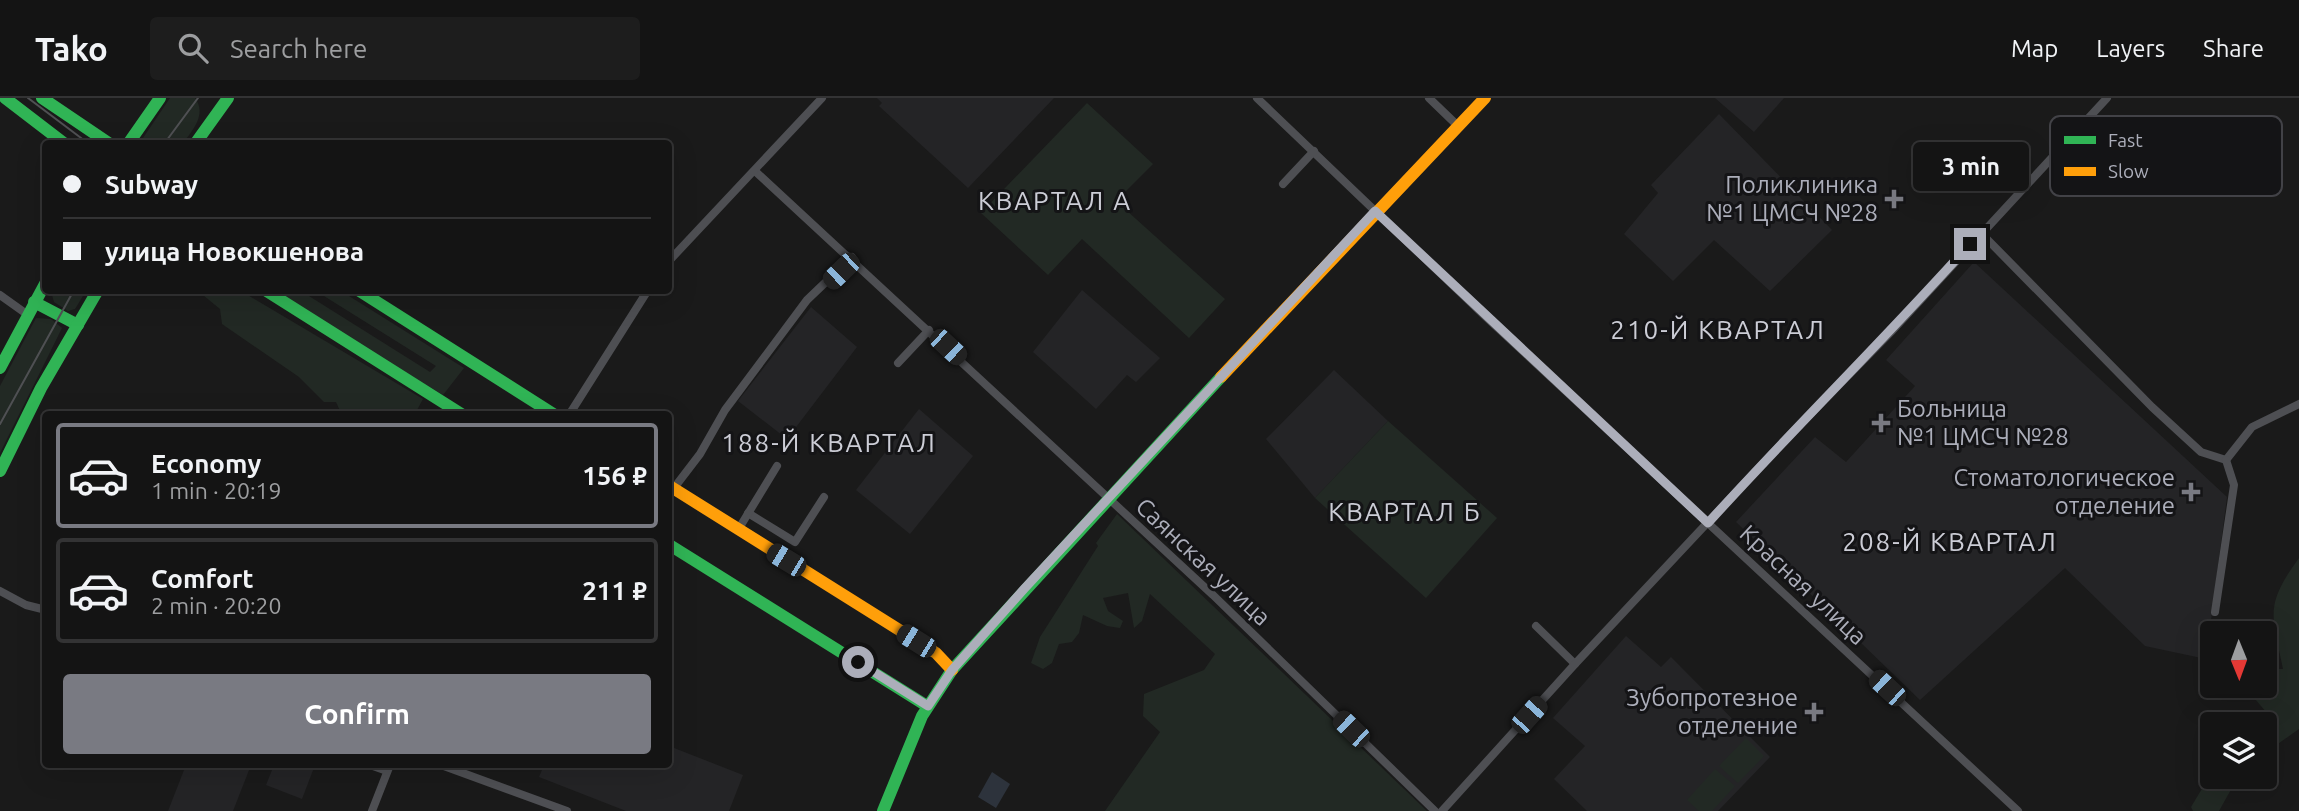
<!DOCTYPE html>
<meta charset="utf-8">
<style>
:root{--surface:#141414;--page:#1d1d1d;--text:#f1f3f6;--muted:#9d9ea0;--line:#333334;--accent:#797a82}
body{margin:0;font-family:Ubuntu,sans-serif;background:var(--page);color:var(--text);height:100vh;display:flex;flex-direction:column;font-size:26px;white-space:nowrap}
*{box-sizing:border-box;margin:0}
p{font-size:23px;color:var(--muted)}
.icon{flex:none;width:38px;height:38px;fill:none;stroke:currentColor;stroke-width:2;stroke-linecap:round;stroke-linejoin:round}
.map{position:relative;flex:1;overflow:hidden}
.drawer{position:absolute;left:42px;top:313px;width:630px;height:357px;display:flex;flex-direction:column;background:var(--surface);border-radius:7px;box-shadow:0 7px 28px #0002,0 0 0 2px var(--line)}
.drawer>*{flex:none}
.top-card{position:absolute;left:42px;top:42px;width:630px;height:154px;border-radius:7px;box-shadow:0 7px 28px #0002,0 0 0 2px var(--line);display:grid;align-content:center;height:154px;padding:0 21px;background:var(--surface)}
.needle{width:46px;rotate:179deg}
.buttons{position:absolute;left:2200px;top:523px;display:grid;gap:14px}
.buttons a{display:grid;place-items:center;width:77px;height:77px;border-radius:7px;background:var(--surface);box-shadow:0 7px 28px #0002,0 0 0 2px var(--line);font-size:35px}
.end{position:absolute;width:32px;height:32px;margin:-16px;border:9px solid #acaeba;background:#111;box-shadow:0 0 0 4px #111}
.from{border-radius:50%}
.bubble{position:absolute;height:49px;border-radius:7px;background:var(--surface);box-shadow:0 7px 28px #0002,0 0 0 2px var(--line);font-size:23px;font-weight:700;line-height:49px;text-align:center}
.car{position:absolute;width:21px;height:42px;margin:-21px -10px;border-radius:9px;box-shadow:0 0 5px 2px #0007;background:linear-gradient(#222 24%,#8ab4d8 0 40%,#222 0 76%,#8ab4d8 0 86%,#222 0)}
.top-card b{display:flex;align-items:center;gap:24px;height:66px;font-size:26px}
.top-card b+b{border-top:2px solid var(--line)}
.top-card i{width:18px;height:18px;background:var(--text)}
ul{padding:12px 0 0;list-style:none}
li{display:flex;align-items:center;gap:21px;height:105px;margin:0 14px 10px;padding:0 7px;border:4px solid var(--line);border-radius:7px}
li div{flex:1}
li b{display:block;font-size:26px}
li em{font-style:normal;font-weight:700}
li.active{border-color:var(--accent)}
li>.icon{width:63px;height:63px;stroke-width:1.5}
.cta{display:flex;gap:14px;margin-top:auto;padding:14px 21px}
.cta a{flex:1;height:80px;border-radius:7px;background:var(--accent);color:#fff;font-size:28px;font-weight:700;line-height:80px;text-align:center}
header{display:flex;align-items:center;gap:42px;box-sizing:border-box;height:98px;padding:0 35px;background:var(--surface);border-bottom:2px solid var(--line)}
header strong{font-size:33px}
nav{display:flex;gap:38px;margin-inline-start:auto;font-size:24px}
.search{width:490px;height:63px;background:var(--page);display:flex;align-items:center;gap:18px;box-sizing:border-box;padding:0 24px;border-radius:7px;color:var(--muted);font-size:26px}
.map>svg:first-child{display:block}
.built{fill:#242426}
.green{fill:#222924}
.water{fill:#2d333c}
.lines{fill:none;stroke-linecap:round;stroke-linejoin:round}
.street{stroke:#4e4f53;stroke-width:8}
.fast{stroke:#30b455;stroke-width:12}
.slow{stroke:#ff9f0a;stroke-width:12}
.tram{stroke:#4f5053;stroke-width:2}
.route{stroke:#acaeba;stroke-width:9}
.poi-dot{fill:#797a82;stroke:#141416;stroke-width:2.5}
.labels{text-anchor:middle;stroke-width:6;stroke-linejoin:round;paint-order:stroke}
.poi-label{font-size:24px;fill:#acaeba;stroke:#141416;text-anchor:end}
.street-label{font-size:24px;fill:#acaeba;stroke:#141416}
.neighbourhood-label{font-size:26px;letter-spacing:2px;fill:#cccdd6;stroke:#141416}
.key{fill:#141416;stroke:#424247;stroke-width:2}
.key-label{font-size:19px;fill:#acaeba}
</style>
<header>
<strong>Tako</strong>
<div class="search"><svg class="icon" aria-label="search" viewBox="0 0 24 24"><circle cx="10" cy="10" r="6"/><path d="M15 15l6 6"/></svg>Search here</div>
<nav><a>Map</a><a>Layers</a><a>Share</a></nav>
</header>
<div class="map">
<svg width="2299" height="713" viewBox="0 0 2299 713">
<rect width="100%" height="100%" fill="#1a1a1a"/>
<g class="built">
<path d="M877 0H1054L968 90 879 8 882 5Z"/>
<path d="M1715 0H1784L1754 34Z"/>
<path d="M1719 16 1832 132 1770 193 1714 142 1673 183 1624 136 1658 95 1651 87Z"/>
<path d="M1974 164 2227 399 2206 561 2145 548 2065 470 1920 602 1736 424 1815 339 1846 364 1915 288 1886 262Z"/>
<path d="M1082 192 1160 260 1136 284 1127 277 1096 311 1033 254Z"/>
<path d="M811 209 857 249 787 341 738 303Z"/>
<path d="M1334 272 1388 323 1315 400 1266 341Z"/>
<path d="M919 311 973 358 910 436 856 392Z"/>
<path d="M1626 538 1661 569 1671 559 1770 659 1718 713H1587L1554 681 1585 648 1553 620Z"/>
<path d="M669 648 743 677 729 713H626L539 679 544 667H668Z"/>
<path d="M186 667H251L233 713H168Z"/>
<path d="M274 667H315L302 701 266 687Z"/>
</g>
<g class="green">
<path d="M170 0H195C207 16 193 32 183 45H143V40Z"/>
<path d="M1087 5 1153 66 1116 103 1225 201 1189 240 1082 141 1048 177 981 115Z"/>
<path d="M51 193V192L86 193 75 211 68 213 54 204Z"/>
<path d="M198 193H241L423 301 417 312 397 317H342L336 304H324L299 279 222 226 220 211Z"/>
<path d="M271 193H301L430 274 436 268 316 193H341L464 270 443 297Z"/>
<path d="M36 220 51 221 62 230 0 355V288Z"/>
<path d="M1388 323 1497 420 1426 500 1315 400Z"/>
<path d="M1117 416 1427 713H1105L1160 634 1143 618 1144 596 1204 572 1215 556 1150 496 1142 523 1134 530 1128 495 1103 500 1108 513 1123 523 1120 530 1107 528 1083 517 1079 535 1072 544 1059 546 1052 565 1043 571 1031 565 1040 539 1098 448 1096 445Z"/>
<path d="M2299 460V631L2265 655 2264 626H2260L2272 621 2244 588H2264L2265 571H2283C2272 516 2264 508 2299 460Z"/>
<path d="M1746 640 1764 658 1738 685 1719 668Z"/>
<path d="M1715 671 1735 688 1712 713H1699L1687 702Z"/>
<path d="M2212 674V679H2238L2219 713H2193L2191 709Z"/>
</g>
<path class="water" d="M992 674 1010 686 996 710 978 699Z"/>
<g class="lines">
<g class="street">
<path d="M1257 0 1485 218 2018 713"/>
<path d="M1429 0 1458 28"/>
<path d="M756 74 1213 497 1435 713"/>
<path d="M1283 86 1314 53"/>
<path d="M1980 134 2152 309 2201 354 2226 362"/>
<path d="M668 164 822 0"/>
<path d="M0 197 28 217"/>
<path d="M898 265 929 232"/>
<path d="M569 317 648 192"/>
<path d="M2226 362 2252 329 2299 306"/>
<path d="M674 390 700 356 725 312 807 202 852 159"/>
<path d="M748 415 795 444 824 399"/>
<path d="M738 432 777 368"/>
<path d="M0 493 26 507 46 512"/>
<path d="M2215 514 2234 387 2226 362"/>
<path d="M1536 528 1575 566"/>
<path d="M370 667 387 673"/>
<path d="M441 667 567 713"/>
<path d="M372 713 390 667"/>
<path d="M1442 713 1575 566 1784 343 1891 234 2107 0"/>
</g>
<g class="fast">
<path d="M5 0 65 46"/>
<path d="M42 0 110 46"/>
<path d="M128 46 160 0"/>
<path d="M195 46 228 0"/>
<path d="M265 192 463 317"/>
<path d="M358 192 555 317"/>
<path d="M34 204 78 227"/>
<path d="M0 270 46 184"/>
<path d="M0 373 41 290 98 192"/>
<path d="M668 446 927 608"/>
<path d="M883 713 922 618 952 572 1221 279"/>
</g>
<g class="slow">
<path d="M1221 279 1485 0"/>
<path d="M668 387 936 555 952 572"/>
</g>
<g class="tram">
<path d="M28 0 89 46"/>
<path d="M164 46 198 0"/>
<path d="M0 326 74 192"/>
</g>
</g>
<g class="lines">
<path class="route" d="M858 564 928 608 952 572 1024 491 1375 113 1708 425C1794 330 1885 241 1970 146"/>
</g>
<g class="poi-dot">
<path d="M1890.5 90.5h7v7h7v7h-7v7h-7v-7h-7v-7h7z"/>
<path d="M1877.5 314.5h7v7h7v7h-7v7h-7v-7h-7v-7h7z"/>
<path d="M2187.5 383.5h7v7h7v7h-7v7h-7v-7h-7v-7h7z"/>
<path d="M1810.5 603.5h7v7h7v7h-7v7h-7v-7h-7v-7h7z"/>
</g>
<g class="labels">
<g class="poi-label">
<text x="1878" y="95">Поликлиника<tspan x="1878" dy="28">№1 ЦМСЧ №28</tspan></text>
<text x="1897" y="319" text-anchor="start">Больница<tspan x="1897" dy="28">№1 ЦМСЧ №28</tspan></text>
<text x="2175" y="388">Стоматологическое<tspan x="2175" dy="28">отделение</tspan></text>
<text x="1798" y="608">Зубопротезное<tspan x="1798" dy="28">отделение</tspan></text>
</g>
<g class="street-label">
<text transform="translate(1203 464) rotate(43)" y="8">Саянская улица</text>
<text transform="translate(1803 487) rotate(43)" y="8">Красная улица</text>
</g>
<g class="neighbourhood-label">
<text x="1055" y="112">КВАРТАЛ А</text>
<text x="1718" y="241">210-Й КВАРТАЛ</text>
<text x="829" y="354">188-Й КВАРТАЛ</text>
<text x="1405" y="423">КВАРТАЛ Б</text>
<text x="1950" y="453">208-Й КВАРТАЛ</text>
</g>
</g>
<rect x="2050" y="18" width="232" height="80" rx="10" class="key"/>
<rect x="2064" y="38" width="32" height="8" fill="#30b455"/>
<rect x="2064" y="69" width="32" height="9" fill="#ff9f0a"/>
<g class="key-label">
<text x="2108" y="49">Fast</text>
<text x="2108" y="80">Slow</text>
</g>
</svg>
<div class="buttons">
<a><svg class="needle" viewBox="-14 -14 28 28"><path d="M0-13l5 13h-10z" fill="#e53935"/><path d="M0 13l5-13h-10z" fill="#9d9ea0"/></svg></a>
<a><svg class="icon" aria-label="layers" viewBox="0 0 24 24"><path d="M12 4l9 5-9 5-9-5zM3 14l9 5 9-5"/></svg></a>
</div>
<i class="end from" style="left:858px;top:564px"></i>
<i class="end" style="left:1970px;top:146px"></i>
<div class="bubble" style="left:1913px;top:44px;width:116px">3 min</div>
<i class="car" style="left:841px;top:173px;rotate:226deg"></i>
<i class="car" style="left:948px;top:249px;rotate:133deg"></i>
<i class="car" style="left:786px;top:462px;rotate:301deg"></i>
<i class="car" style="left:916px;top:543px;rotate:302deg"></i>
<i class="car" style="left:1887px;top:590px;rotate:313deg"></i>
<i class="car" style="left:1529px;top:617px;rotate:42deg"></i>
<i class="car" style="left:1351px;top:631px;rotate:314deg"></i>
<div class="top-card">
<b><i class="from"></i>Subway</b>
<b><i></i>улица Новокшенова</b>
</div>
<section class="drawer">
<ul>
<li class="active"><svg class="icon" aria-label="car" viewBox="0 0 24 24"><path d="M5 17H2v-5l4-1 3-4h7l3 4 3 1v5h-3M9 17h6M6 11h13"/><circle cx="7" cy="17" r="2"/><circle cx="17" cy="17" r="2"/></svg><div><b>Economy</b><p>1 min · 20:19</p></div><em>156 ₽</em></li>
<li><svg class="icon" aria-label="car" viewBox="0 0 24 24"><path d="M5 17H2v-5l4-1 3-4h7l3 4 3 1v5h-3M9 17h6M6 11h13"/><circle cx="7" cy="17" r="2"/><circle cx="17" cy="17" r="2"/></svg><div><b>Comfort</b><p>2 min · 20:20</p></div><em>211 ₽</em></li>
</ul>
<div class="cta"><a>Confirm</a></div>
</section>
</div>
